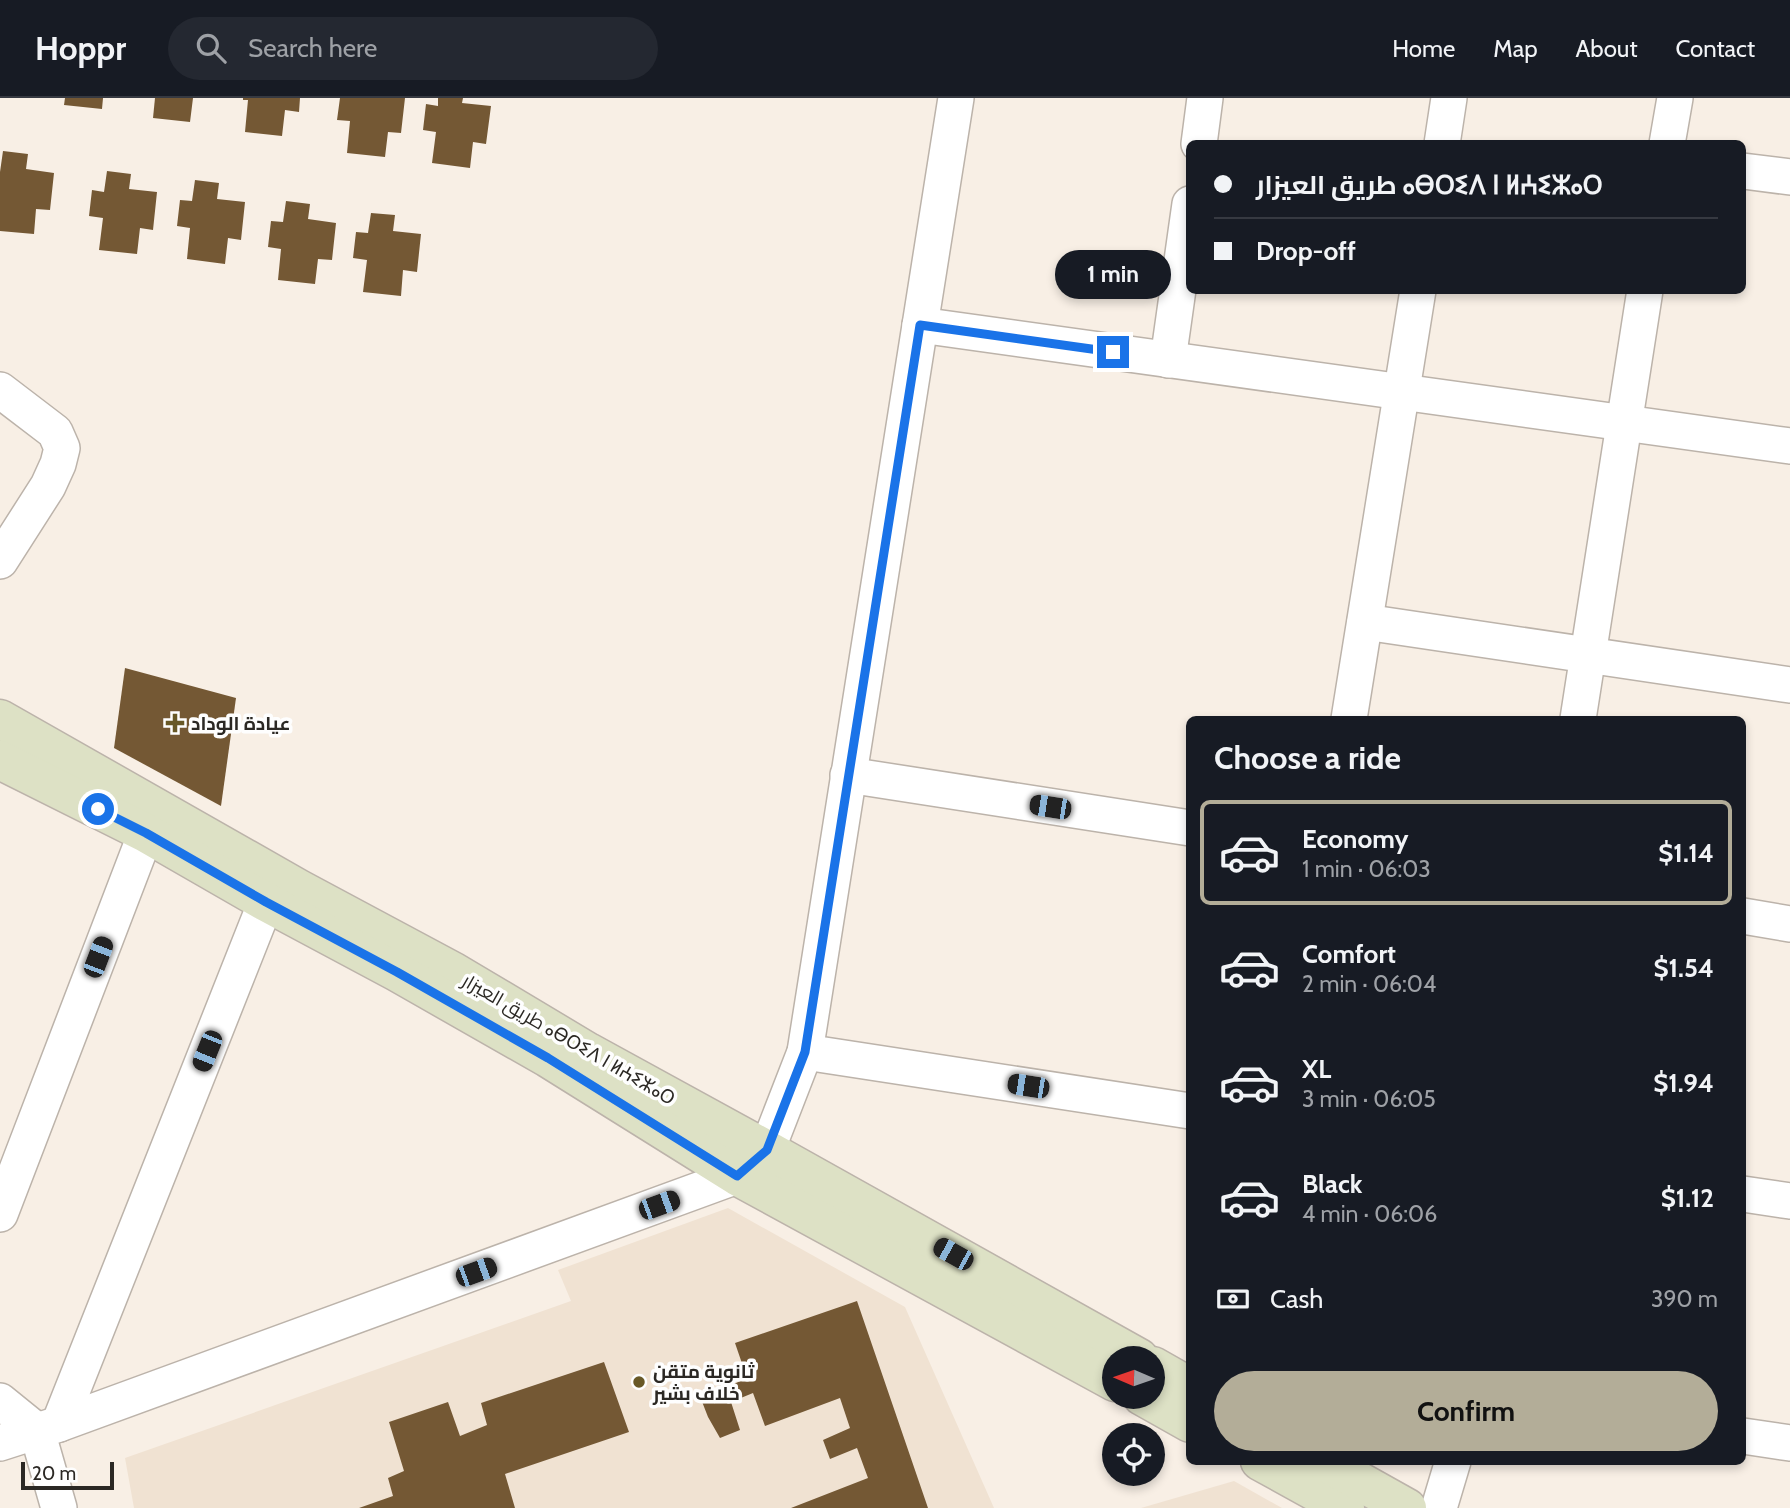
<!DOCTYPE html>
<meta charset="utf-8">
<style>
:root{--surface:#171b24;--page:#242831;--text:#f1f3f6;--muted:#9ea1a6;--line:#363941;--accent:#b3ad98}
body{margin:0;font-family:Cabin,Cairo,"Noto Sans Tifinagh",sans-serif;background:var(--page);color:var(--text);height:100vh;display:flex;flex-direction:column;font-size:26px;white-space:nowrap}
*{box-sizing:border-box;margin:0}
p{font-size:23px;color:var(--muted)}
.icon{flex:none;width:38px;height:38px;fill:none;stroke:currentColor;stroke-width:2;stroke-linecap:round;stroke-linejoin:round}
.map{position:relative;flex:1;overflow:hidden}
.sheet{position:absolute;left:1186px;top:618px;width:560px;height:749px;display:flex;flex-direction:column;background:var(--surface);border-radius:10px;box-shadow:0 4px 10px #0003}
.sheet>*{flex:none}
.top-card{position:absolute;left:1186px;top:42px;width:560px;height:154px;border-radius:10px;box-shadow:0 4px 10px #0003;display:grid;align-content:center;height:154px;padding:0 28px;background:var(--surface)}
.needle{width:46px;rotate:272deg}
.fabs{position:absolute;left:1102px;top:1248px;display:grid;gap:14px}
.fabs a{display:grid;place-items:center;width:63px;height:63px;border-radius:50%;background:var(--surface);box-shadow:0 4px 10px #0003;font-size:35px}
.scale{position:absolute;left:21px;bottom:18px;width:93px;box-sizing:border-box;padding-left:7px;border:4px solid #2b2824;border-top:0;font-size:19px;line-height:24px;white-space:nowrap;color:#2b2824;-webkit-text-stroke:5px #fefefe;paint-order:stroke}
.end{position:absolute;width:32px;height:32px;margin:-16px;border:9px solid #1a73e8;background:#fff;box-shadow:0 0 0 4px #fff}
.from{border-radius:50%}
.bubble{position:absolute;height:49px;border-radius:24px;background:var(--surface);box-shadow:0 4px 10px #0003;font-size:23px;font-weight:700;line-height:49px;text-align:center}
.car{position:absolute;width:21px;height:42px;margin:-21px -10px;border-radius:9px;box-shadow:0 0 5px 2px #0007;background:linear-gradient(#222 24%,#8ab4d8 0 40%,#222 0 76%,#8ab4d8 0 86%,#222 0)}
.top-card b{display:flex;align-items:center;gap:24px;height:66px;font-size:26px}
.top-card b+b{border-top:2px solid var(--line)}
.top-card i{width:18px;height:18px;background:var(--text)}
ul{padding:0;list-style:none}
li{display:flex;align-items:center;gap:21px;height:105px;margin:0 14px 10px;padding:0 14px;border:4px solid transparent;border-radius:10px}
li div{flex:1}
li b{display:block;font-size:26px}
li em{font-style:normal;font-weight:700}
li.selected{border-color:var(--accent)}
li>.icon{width:63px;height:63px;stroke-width:1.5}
h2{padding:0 28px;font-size:32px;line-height:84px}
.pay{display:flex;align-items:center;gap:18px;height:77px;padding:0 28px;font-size:26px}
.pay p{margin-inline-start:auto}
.primary-button{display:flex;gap:14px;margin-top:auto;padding:14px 28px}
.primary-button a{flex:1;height:80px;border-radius:42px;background:var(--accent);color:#111;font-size:28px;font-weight:700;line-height:80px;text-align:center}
header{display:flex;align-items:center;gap:42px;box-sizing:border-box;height:98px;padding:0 35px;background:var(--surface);border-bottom:2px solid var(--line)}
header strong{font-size:33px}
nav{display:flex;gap:38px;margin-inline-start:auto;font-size:24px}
.search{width:490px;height:63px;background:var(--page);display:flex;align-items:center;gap:18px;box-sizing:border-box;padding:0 24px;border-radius:38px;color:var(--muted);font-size:26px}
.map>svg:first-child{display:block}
.built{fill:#f0e2d2}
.building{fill:#745834}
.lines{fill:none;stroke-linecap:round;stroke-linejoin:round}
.street-casing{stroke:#bcb3aa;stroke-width:38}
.secondary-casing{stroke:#bcb3aa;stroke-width:41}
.street{stroke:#fff;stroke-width:35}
.secondary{stroke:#dde1c5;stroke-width:38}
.route{stroke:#1a73e8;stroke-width:9}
.poi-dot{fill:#685826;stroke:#fefefe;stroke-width:2.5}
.labels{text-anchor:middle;stroke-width:7;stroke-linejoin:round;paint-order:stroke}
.poi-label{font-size:19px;font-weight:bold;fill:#2b2824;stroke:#fefefe;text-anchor:start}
.street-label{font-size:19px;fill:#2b2824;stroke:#fefefe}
</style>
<header>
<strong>Hoppr</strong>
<div class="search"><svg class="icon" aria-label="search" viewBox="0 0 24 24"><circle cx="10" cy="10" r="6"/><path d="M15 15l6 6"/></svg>Search here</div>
<nav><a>Home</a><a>Map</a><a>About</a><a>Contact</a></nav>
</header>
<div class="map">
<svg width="1790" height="1410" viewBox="0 0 1790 1410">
<rect width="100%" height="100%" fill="#f8efe5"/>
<g class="built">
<path d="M728 1110 905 1209 994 1410H134L125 1360 571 1203 558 1172Z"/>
<path d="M1234 1383 1282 1410H1141Z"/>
</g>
<g class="building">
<path d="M65 0H103L102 11 64 7Z"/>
<path d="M155 0H193L190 24 153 20Z"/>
<path d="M243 0H300L299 14 285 12 282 38 245 34 248 2H243Z"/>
<path d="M340 0H405L401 35 388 34 385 59 347 55 350 23 337 22Z"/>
<path d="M438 0H463L462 5 491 8 486 46 473 44 470 70 432 65 436 34 423 32 426 6 438 8Z"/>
<path d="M3 53 28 56 26 71 54 75 50 112 36 111 34 136 0 133V74Z"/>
<path d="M107 73 131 76 129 91 157 94 153 132 140 130 137 156 99 152 103 120 89 118 92 92 104 94Z"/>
<path d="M195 82 219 85 217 101 245 104 241 142 228 140 225 166 187 161 190 130 177 128 180 102 192 103Z"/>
<path d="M286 103 310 106 308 121 336 125 332 162 318 161 315 186 278 182 281 151 268 149 271 123 283 124Z"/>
<path d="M371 115 395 117 393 133 421 136 417 174 403 172 401 198 363 194 367 162 353 160 356 134 368 135Z"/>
<path d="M125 570 236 600 221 708 114 650Z"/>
<path d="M857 1203 928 1410H791L868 1380 857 1350 830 1361 823 1342 850 1330 840 1300 765 1328 753 1295 731 1304 740 1332 720 1340 708 1319 701 1301 747 1280 735 1245Z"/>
<path d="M604 1264 629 1334 505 1376 515 1410H359L393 1398 388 1380 404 1373 389 1324 448 1304 460 1338 487 1327 481 1305Z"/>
</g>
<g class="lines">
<defs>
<g id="street">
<path d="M1199 46 1205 0"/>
<path d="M1442 46 1449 0"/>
<path d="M1667 46 1675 0"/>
<path d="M1743 73 1790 79"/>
<path d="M920 227 1790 348"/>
<path d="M1168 262 1190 106"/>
<path d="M0 292 55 334 62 350 58 366 48 388 0 463"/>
<path d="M1365 524 1790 587"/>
<path d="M1349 621 1418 192"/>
<path d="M1578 621 1645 192"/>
<path d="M848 677 1190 730"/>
<path d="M1743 818 1790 826"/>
<path d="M805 954 1190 1013"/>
<path d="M1743 1096 1790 1103"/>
<path d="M0 1116 146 735"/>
<path d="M0 1303 37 1333 59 1410"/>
<path d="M59 1326 266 804"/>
<path d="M1743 1338 1790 1345"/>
<path d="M0 1345 59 1326 737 1078 767 1052 805 954 956 0"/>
<path d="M1439 1410 1453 1363"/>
</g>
<g id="secondary">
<path d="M0 621 299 791 454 874 588 954 767 1052 1139 1260"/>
<path d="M0 662 146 735 266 804 397 874 548 960 737 1078 1115 1284"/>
<path d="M1153 1268 1190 1289"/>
<path d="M1142 1298 1190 1325"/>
<path d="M1260 1363 1345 1410"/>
<path d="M1323 1363 1407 1410"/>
</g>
</defs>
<use href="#street" class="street-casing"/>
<use href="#secondary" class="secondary-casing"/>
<use href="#street" class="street"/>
<use href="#secondary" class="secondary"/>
</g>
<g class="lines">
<path class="route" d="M98 711 146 735 266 804 397 874 548 960 737 1078 767 1052 805 954 920 227 1113 254"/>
</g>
<g class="poi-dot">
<path d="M171.5 614.5h7v7h7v7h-7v7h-7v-7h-7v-7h7z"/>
<circle cx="639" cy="1284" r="7"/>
</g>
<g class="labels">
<g class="poi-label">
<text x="191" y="632">عيادة الوداد</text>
<text x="653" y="1280">ثانوية متقن<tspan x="653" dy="22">خلاف بشير</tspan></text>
</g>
<g class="street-label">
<text transform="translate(569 941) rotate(30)" y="7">طريق العيزار ⴰⴱⵔⵉⴷ ⵏ ⵍⵄⵉⵣⴰⵔ</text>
</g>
</g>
</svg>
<div class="fabs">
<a><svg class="needle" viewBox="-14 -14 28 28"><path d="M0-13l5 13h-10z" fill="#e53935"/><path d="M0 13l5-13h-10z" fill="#9ea1a6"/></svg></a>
<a><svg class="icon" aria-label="locate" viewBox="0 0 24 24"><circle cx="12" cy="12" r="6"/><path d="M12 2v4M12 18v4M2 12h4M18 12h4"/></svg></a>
</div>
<div class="scale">20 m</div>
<i class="end from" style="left:98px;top:711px"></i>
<i class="end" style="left:1113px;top:254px"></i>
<div class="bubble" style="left:1055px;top:152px;width:116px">1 min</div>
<i class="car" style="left:1050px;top:709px;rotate:279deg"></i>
<i class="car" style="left:98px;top:859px;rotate:21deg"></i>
<i class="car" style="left:207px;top:953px;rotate:202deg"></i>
<i class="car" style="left:1028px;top:988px;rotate:279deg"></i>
<i class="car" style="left:659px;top:1107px;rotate:70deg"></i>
<i class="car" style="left:953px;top:1156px;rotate:299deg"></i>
<i class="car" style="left:476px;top:1174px;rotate:70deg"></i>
<div class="top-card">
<b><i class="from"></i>طريق العيزار ⴰⴱⵔⵉⴷ ⵏ ⵍⵄⵉⵣⴰⵔ</b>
<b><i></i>Drop-off</b>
</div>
<section class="sheet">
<h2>Choose a ride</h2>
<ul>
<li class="selected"><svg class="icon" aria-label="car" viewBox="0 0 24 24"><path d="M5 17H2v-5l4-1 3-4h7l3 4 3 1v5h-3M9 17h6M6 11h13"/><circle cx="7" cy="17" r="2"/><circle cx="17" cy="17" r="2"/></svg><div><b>Economy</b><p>1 min · 06:03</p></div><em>$1.14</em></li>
<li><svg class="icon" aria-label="car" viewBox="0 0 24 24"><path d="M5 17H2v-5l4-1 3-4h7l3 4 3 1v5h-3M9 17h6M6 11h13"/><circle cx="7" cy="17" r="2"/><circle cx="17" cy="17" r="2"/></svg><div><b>Comfort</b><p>2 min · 06:04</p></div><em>$1.54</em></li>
<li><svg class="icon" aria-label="car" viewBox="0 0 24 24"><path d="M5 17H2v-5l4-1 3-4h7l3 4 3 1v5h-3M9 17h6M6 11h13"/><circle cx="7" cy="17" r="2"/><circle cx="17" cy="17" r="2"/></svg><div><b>XL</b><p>3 min · 06:05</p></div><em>$1.94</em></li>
<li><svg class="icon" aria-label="car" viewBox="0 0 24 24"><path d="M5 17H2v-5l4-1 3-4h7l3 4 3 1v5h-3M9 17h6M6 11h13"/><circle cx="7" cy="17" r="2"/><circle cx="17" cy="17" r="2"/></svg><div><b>Black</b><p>4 min · 06:06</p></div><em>$1.12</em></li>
</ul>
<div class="pay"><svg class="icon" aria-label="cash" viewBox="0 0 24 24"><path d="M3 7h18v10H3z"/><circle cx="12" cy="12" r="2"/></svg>Cash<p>390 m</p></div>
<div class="primary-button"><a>Confirm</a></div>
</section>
</div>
